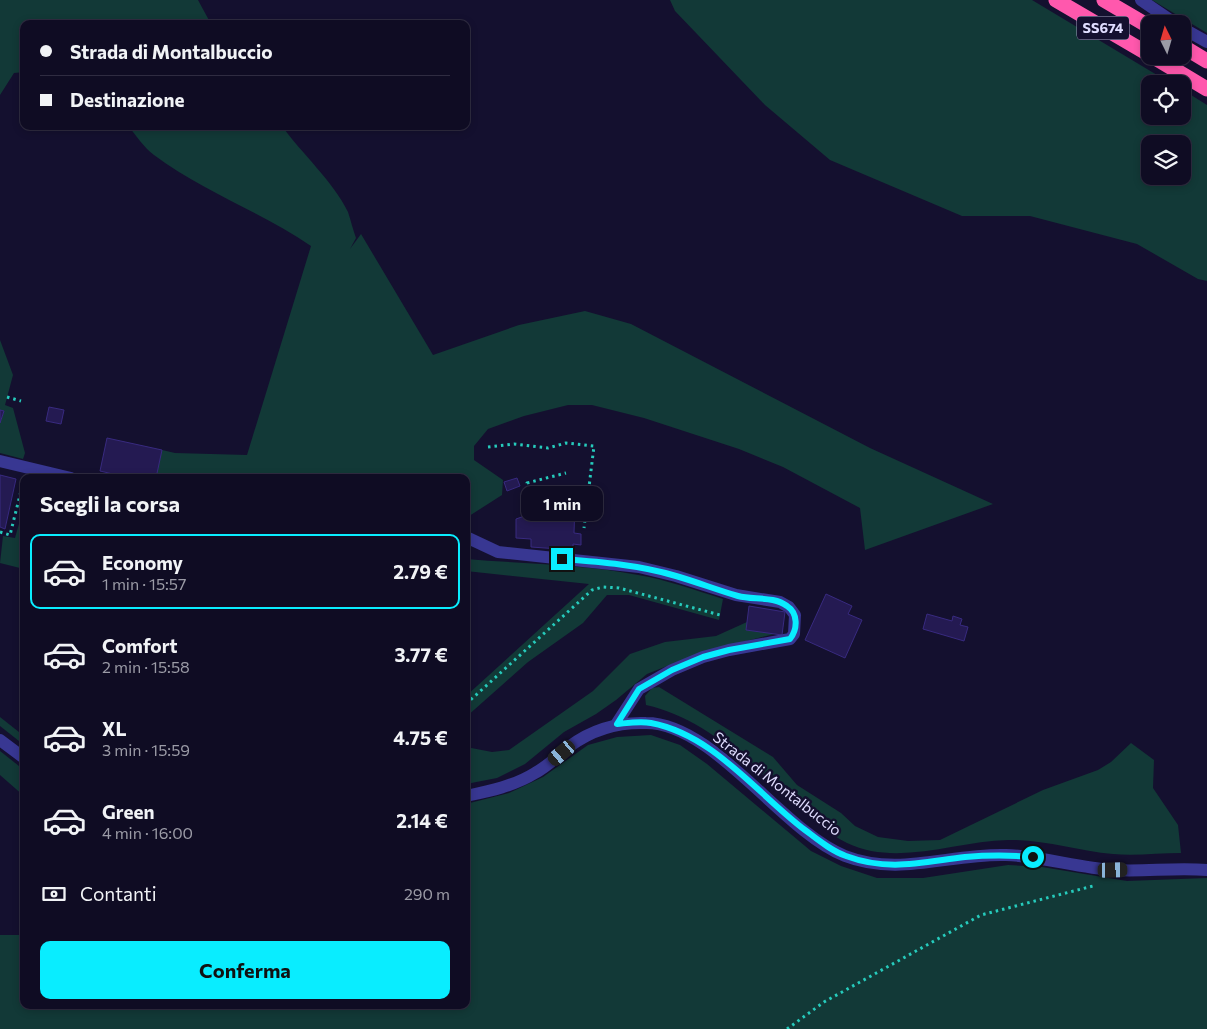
<!DOCTYPE html>
<html lang="it">
<meta charset="utf-8">
<style>
:root{--surface:#0f0c23;--page:#18152b;--text:#f1f3f6;--muted:#9b9ba6;--line:#2f2c41;--accent:#09edff}
body{margin:0;font-family:Commissioner,sans-serif;background:var(--page);color:var(--text);height:100vh;display:flex;flex-direction:column;font-size:19px;white-space:nowrap}
*{box-sizing:border-box;margin:0}
p{font-size:16px;color:var(--muted)}
.icon{flex:none;width:28px;height:28px;fill:none;stroke:currentColor;stroke-width:2;stroke-linecap:round;stroke-linejoin:round}
.map{position:relative;flex:1;overflow:hidden}
.details{position:absolute;left:20px;top:474px;width:450px;height:535px;display:flex;flex-direction:column;background:var(--surface);border-radius:10px;box-shadow:0 2px 8px #0003,0 0 0 1px var(--line)}
.details>*{flex:none}
.hud{position:absolute;left:20px;top:20px;width:450px;height:110px;border-radius:10px;box-shadow:0 2px 8px #0003,0 0 0 1px var(--line);display:grid;align-content:center;height:110px;padding:0 20px;background:var(--surface)}
.needle{width:32px;rotate:355deg}
.buttons{position:absolute;left:1141px;top:15px;display:grid;gap:10px}
.buttons a{display:grid;place-items:center;width:50px;height:50px;border-radius:10px;background:var(--surface);box-shadow:0 2px 8px #0003,0 0 0 1px var(--line);font-size:25px}
.end{position:absolute;width:22px;height:22px;margin:-11px;border:6px solid #09edff;background:#111;box-shadow:0 0 0 2px #111}
.from{border-radius:50%}
.bubble{position:absolute;height:35px;border-radius:10px;background:var(--surface);box-shadow:0 2px 8px #0003,0 0 0 1px var(--line);font-size:16px;font-weight:700;line-height:35px;text-align:center}
.car{position:absolute;width:15px;height:30px;margin:-15px -8px;border-radius:6px;box-shadow:0 0 4px 1px #0007;background:linear-gradient(#222 24%,#8ab4d8 0 40%,#222 0 76%,#8ab4d8 0 86%,#222 0)}
.hud b{display:flex;align-items:center;gap:18px;height:48px;font-size:19px}
.hud b+b{border-top:1px solid var(--line)}
.hud i{width:12px;height:12px;background:var(--text)}
ul{padding:0;list-style:none}
li{display:flex;align-items:center;gap:15px;height:75px;margin:0 10px 8px;padding:0 10px;border:2px solid transparent;border-radius:10px}
li div{flex:1}
li b{display:block;font-size:19px}
li em{font-style:normal;font-weight:700}
li.current{border-color:var(--accent)}
li>.icon{width:45px;height:45px;stroke-width:1.5}
h2{padding:0 20px;font-size:22px;line-height:60px}
.pay{display:flex;align-items:center;gap:12px;height:55px;padding:0 20px;font-size:19px}
.pay p{margin-inline-start:auto}
.action{display:flex;gap:10px;margin-top:auto;padding:10px 20px}
.action a{flex:1;height:58px;border-radius:10px;background:var(--accent);color:#111;font-size:20px;font-weight:700;line-height:58px;text-align:center}
.map>svg:first-child{display:block}
.green{fill:#123937;fill-rule:evenodd}
.building{fill:#241a52;stroke:#382a80}
.lines{fill:none;stroke-linecap:round;stroke-linejoin:round}
.path{stroke:#26cbbc;stroke-width:3;stroke-dasharray:2.5 4;stroke-linecap:butt}
.minor{stroke:#383792;stroke-width:12}
.highway{stroke:#ff58ad;stroke-width:15}
.route{stroke:#09edff;stroke-width:6}
.labels{text-anchor:middle;stroke-width:5;stroke-linejoin:round;paint-order:stroke}
.shield{fill:#14102f;stroke:#a3a0c1;stroke-width:1}
.shield-label{font-size:14px;font-weight:bold;fill:#e0ddff}
.street-label{font-size:15px;fill:#e0ddff;stroke:#14102f}
</style>
<div class="map">
<svg width="1207" height="1029" viewBox="0 0 1207 1029">
<rect width="100%" height="100%" fill="#14102f"/>
<g class="green">
<path d="M0 0H198L211 24H24V72L14 73 0 95Z"/>
<path d="M670 0H1032L1172 84H1150V116H1182L1183 90 1207 105V281L1198 279 1137 244 1030 216H962L830 160 765 105 675 11ZM1150 144H1182V176H1150Z"/>
<path d="M1152 0H1207V33Z"/>
<path d="M128 126H282C302 154 333 181 348 212 351 221 353 230 356 238L350 249 361 234 433 355 519 325 585 311 631 324 870 448 993 504 865 550 860 508 783 467 739 449 644 418 592 405H568L524 416 488 429 474 446V460L503 480 502 495 466 518V478L156 477 162 450 175 453 247 455 311 246C261 212 202 191 154 155 144 148 136 135 128 126Z"/>
<path d="M0 340 13 375 5 405 13 408 25 453 23 459 0 453V423L4 411 0 410Z"/>
<path d="M24 506V569L0 563 3 536 15 538Z"/>
<path d="M466 559C523 564 582 564 638 575 667 580 695 590 723 599L719 620 629 595H607L583 623 528 662 466 717V696L589 584 466 571Z"/>
<path d="M747 622 746 630 774 634 702 652 647 674 616 700 596 714 564 732 525 764 497 778 466 784V747L492 752 509 750 593 691 630 654 665 642 716 636Z"/>
<path d="M659 687 773 757 797 785 841 813 855 826 878 837 908 841 940 840 1043 790 1098 770 1111 762 1131 743 1154 760 1153 788 1178 825 1181 853C1159 853 1135 856 1113 854 1078 851 1043 839 1008 840 956 841 897 867 847 843 828 834 811 818 796 804 751 766 706 718 646 705L645 696 652 688Z"/>
<path d="M0 717 24 736V745L0 726Z"/>
<path d="M651 735 680 745 707 764 811 851 841 866 877 878H923L1008 865 1042 867 1127 881 1207 878V1029H0V935H24V1005H466V804L509 793 543 777 588 745 617 737Z"/>
<path d="M0 751 24 770V796L0 775Z"/>
</g>
<g class="building">
<path d="M49 407 64 410 61 424 46 421Z"/>
<path d="M0 410 4 411 0 423Z"/>
<path d="M107 438 162 450 156 478H130L100 471Z"/>
<path d="M0 475 16 479 5 529 0 527Z"/>
<path d="M517 478 520 486 507 491 504 482Z"/>
<path d="M538 500 575 503 574 533 581 534V545L573 544V550L531 547V539L516 538V519L530 514 537 515Z"/>
<path d="M826 594 852 606 848 614 862 620 845 658 805 640Z"/>
<path d="M749 606 785 612 782 635 746 630Z"/>
<path d="M927 614 952 621 953 616 962 619 960 625 968 627 964 641 923 629Z"/>
</g>
<g class="lines">
<g class="path">
<path d="M7 397 21 401"/>
<path d="M488 447 514 444 548 448 566 443 594 446 584 528"/>
<path d="M528 496 527 483 566 473"/>
<path d="M0 532 10 535 23 483"/>
<path d="M466 704 592 590 603 587 619 588 720 615"/>
<path d="M787 1029 824 1002 981 915 1093 886"/>
</g>
<g class="minor">
<path d="M1141 0 1176 24"/>
<path d="M1182 28 1207 42"/>
<path d="M0 461 71 478"/>
<path d="M466 537 498 552 639 567 676 576 736 595 780 602 789 607 795 615 794 634 790 639 729 650 703 657 672 670 639 689 617 723"/>
<path d="M0 740 24 758"/>
<path d="M466 796C490 791 514 786 535 773 548 766 559 755 570 746 593 729 618 722 646 723 714 723 782 831 845 856 899 877 951 853 1006 855 1042 856 1078 868 1114 870 1145 872 1176 867 1207 870"/>
</g>
<g class="highway">
<path d="M1056 0 1150 55"/>
<path d="M1104 0 1150 27"/>
<path d="M1182 46 1207 61"/>
<path d="M1152 56 1207 89"/>
</g>
</g>
<g class="lines">
<path class="route" d="M562 559C600 562 639 565 676 576 697 582 717 590 738 596 753 600 774 596 787 606 798 613 798 629 790 639L729 650 703 657 672 670 639 689 617 724C628 723 640 721 651 723 714 735 756 793 805 830 817 839 831 851 846 856 889 872 923 862 965 857 988 855 1010 855 1033 857"/>
</g>
<g class="labels">
<rect class="shield" x="1077" y="16.5" width="52" height="23" rx="4"/>
<g class="shield-label">
<text x="1103" y="33">SS674</text>
</g>
<g class="street-label">
<text transform="translate(777 784) rotate(38)" y="5">Strada di Montalbuccio</text>
</g>
</g>
</svg>
<div class="buttons">
<a><svg class="needle" viewBox="-14 -14 28 28"><path d="M0-13l5 13h-10z" fill="#e53935"/><path d="M0 13l5-13h-10z" fill="#9b9ba6"/></svg></a>
<a><svg class="icon" aria-label="locate" viewBox="0 0 24 24"><circle cx="12" cy="12" r="6"/><path d="M12 2v4M12 18v4M2 12h4M18 12h4"/></svg></a>
<a><svg class="icon" aria-label="layers" viewBox="0 0 24 24"><path d="M12 4l9 5-9 5-9-5zM3 14l9 5 9-5"/></svg></a>
</div>
<i class="end from" style="left:1033px;top:857px"></i>
<i class="end" style="left:562px;top:559px"></i>
<div class="bubble" style="left:521px;top:486px;width:82px">1 min</div>
<i class="car" style="left:562px;top:753px;rotate:230deg"></i>
<i class="car" style="left:1113px;top:870px;rotate:89deg"></i>
<div class="hud">
<b><i class="from"></i>Strada di Montalbuccio</b>
<b><i></i>Destinazione</b>
</div>
<section class="details">
<h2>Scegli la corsa</h2>
<ul>
<li class="current"><svg class="icon" aria-label="car" viewBox="0 0 24 24"><path d="M5 17H2v-5l4-1 3-4h7l3 4 3 1v5h-3M9 17h6M6 11h13"/><circle cx="7" cy="17" r="2"/><circle cx="17" cy="17" r="2"/></svg><div><b>Economy</b><p>1 min · 15:57</p></div><em>2.79 €</em></li>
<li><svg class="icon" aria-label="car" viewBox="0 0 24 24"><path d="M5 17H2v-5l4-1 3-4h7l3 4 3 1v5h-3M9 17h6M6 11h13"/><circle cx="7" cy="17" r="2"/><circle cx="17" cy="17" r="2"/></svg><div><b>Comfort</b><p>2 min · 15:58</p></div><em>3.77 €</em></li>
<li><svg class="icon" aria-label="car" viewBox="0 0 24 24"><path d="M5 17H2v-5l4-1 3-4h7l3 4 3 1v5h-3M9 17h6M6 11h13"/><circle cx="7" cy="17" r="2"/><circle cx="17" cy="17" r="2"/></svg><div><b>XL</b><p>3 min · 15:59</p></div><em>4.75 €</em></li>
<li><svg class="icon" aria-label="car" viewBox="0 0 24 24"><path d="M5 17H2v-5l4-1 3-4h7l3 4 3 1v5h-3M9 17h6M6 11h13"/><circle cx="7" cy="17" r="2"/><circle cx="17" cy="17" r="2"/></svg><div><b>Green</b><p>4 min · 16:00</p></div><em>2.14 €</em></li>
</ul>
<div class="pay"><svg class="icon" aria-label="cash" viewBox="0 0 24 24"><path d="M3 7h18v10H3z"/><circle cx="12" cy="12" r="2"/></svg>Contanti<p>290 m</p></div>
<div class="action"><a>Conferma</a></div>
</section>
</div>
